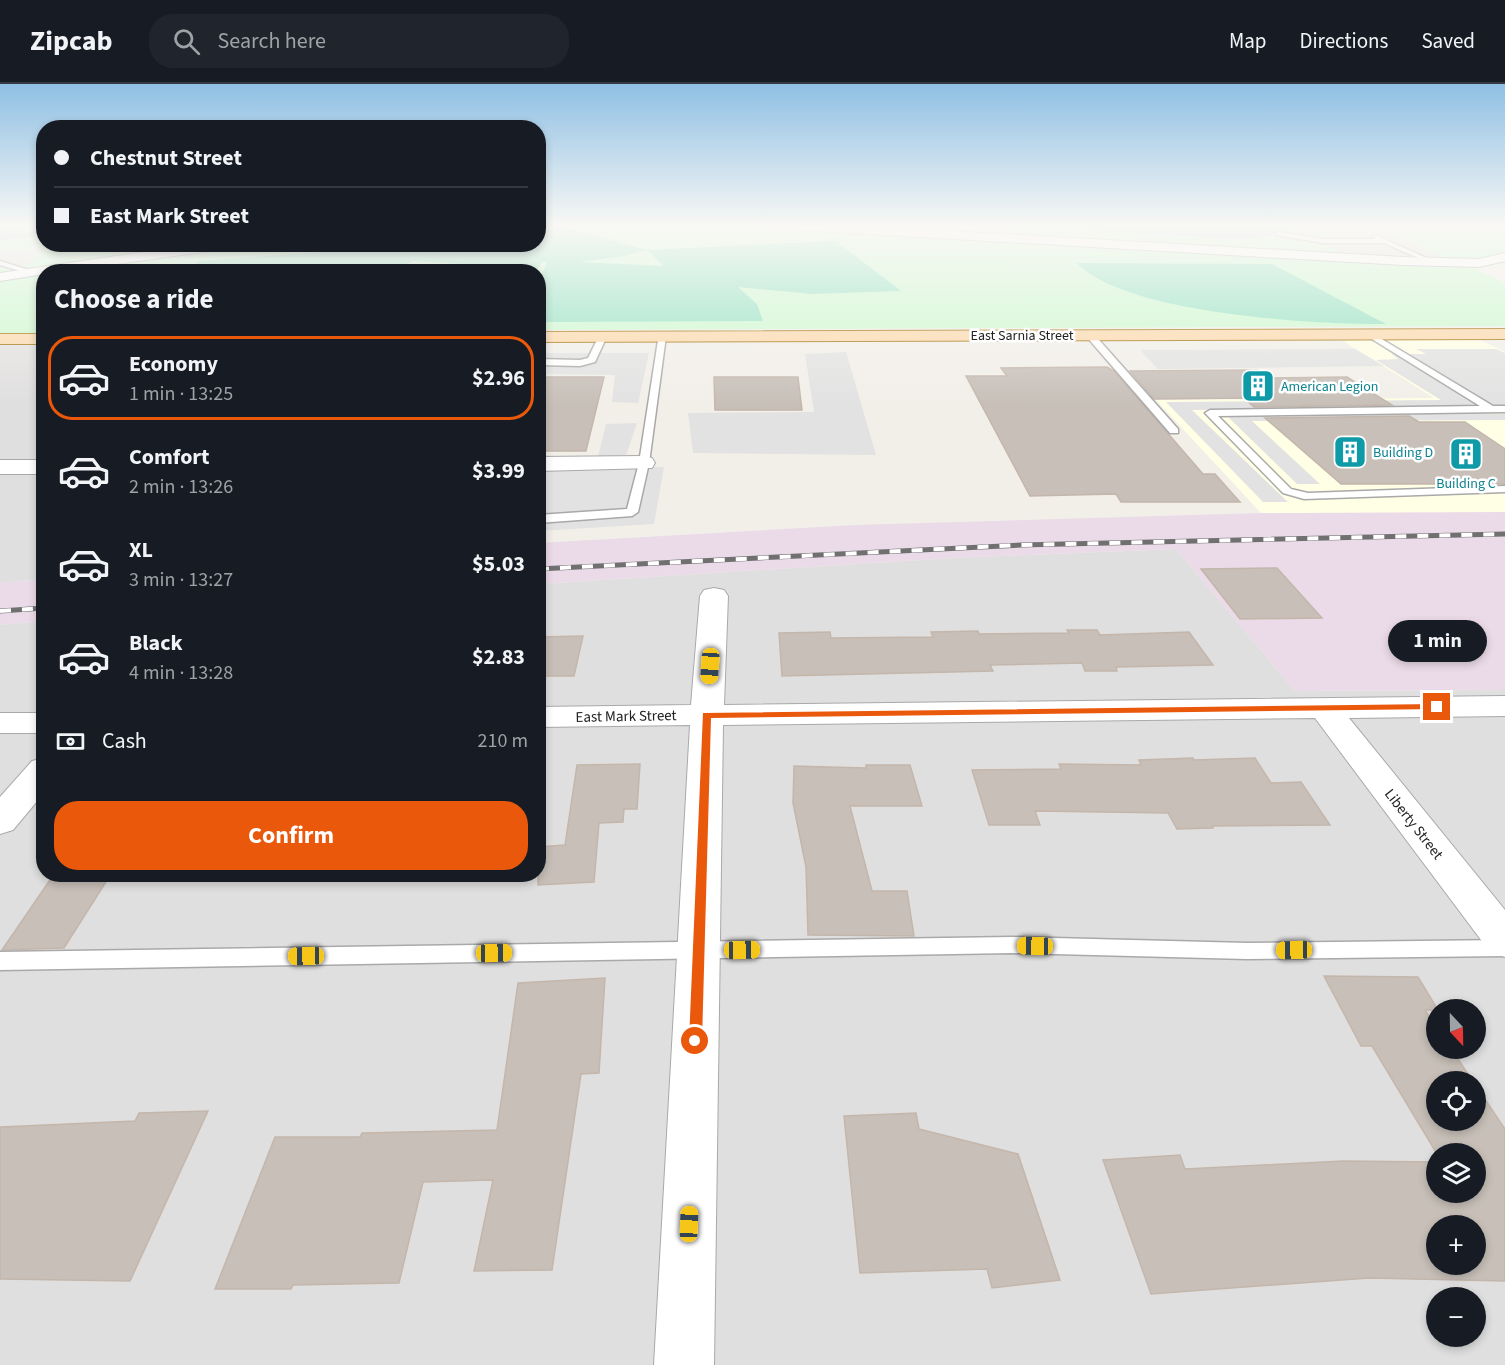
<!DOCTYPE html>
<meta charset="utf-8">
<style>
:root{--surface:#171b24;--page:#20242c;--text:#f1f3f6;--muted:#9ea1a6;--line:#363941;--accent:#ea580c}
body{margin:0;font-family:"Source Sans 3",sans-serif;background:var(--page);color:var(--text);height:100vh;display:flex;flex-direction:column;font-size:22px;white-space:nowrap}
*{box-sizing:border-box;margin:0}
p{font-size:20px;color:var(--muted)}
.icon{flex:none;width:33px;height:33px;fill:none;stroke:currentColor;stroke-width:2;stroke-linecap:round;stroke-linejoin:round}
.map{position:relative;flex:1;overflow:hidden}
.sheet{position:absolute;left:36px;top:180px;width:510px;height:618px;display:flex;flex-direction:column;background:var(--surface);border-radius:24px;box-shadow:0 3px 9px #0003}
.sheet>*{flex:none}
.top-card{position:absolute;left:36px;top:36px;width:510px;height:132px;border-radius:24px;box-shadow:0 3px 9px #0003;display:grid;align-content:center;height:132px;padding:0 18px;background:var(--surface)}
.needle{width:39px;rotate:158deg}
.fabs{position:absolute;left:1426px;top:915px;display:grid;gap:12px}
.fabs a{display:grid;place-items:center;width:60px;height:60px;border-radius:50%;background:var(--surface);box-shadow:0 3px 9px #0003;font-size:30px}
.end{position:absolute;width:27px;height:27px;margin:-14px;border:8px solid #ea580c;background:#fff;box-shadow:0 0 0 3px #fff}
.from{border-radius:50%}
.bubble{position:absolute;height:42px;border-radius:21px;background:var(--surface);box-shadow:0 3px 9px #0003;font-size:20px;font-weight:700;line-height:42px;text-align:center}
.car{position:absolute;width:18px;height:36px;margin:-18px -9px;border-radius:8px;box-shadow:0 0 4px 2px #0007;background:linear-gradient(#f5c518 24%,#345 0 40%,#f5c518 0 76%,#345 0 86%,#f5c518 0)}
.top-card b{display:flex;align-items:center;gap:21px;height:57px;font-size:22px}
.top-card b+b{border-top:2px solid var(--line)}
.top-card i{width:15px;height:15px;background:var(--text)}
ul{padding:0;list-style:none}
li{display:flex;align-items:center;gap:18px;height:84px;margin:0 12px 9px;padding:0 6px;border:3px solid transparent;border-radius:24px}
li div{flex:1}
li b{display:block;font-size:22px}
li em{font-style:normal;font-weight:700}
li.on{border-color:var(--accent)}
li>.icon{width:54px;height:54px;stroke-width:1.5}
h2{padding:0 18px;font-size:27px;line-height:72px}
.pay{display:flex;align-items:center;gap:15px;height:66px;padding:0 18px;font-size:22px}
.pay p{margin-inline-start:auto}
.button{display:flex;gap:12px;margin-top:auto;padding:12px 18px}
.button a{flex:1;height:69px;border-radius:24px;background:var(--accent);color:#fff;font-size:24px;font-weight:700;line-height:69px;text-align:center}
header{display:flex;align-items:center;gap:36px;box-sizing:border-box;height:84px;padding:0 30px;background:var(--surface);border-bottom:2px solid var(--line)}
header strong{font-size:28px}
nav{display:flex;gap:33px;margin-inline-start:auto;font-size:21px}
.search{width:420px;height:54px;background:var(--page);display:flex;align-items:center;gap:15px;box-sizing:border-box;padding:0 21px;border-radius:24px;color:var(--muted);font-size:22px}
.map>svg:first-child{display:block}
.residential{fill:#e0dfdf;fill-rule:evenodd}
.industrial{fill:#ebdbe8}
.education{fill:#ffffe5}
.park{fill:#c8facc}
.pitch{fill:#88e0be;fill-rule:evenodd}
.parking{fill:#e2e2e2}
.water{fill:#aad3df}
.building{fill:#c7bfb8;stroke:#c4b6ab;stroke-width:1.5;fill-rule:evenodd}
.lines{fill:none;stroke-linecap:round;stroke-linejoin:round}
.lane-casing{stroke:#a9a9a9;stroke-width:3}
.street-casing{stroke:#a9a9a9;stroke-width:2}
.primary-casing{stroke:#a06b00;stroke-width:2}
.lane{fill:#fff;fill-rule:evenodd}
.street{fill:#fff;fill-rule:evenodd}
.primary{fill:#fcd6a4;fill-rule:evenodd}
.rail-casing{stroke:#707070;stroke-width:5}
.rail{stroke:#fff;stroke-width:4;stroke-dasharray:11;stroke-linecap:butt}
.route{fill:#ea580c}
.labels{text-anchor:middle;stroke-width:5;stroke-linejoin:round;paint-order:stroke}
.far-street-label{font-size:14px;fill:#222;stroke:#fff}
.far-culture-label{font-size:14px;fill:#0d838f;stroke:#fff;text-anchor:start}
.street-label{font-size:15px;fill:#222;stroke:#fff}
</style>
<header>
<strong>Zipcab</strong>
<div class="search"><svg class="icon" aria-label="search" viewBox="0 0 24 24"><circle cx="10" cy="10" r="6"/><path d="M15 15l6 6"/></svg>Search here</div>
<nav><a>Map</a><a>Directions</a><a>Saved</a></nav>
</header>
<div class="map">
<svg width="1505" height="1281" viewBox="0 0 1505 1281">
<rect width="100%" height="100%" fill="#f2efe9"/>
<g class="residential">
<path d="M0 249H43V495L0 499Z"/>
<path d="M1176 465 1295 607 1505 606V1281H0V541L43 537 44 790H538L539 500 952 474ZM1437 926H1476V964H1437ZM1437 998H1476V1036H1437ZM1437 1070H1476V1108H1437ZM1437 1142H1476V1180H1437ZM1437 1214H1476V1252H1437Z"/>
</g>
<g class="industrial">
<path d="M1505 427V606L1295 607 1176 465 952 474 539 500V459L856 441 1261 429Z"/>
<path d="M43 495V537L0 541V499Z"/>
</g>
<path class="education" d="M1477 254 1505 268V428L1261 429 1156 316 1434 314 1340 255Z"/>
<path class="park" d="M0 142H43L44 160H538L539 142H1505V181L1469 182 1505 199V242L539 246 538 188H44L43 249H0Z"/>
<g class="pitch">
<path d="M539 142H560L647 166 836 157 901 207 812 210 738 203 757 220 763 237 539 238V197L547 178H542L536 188 407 187 463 180 413 177 395 188 191 187 198 177 407 162V160H538ZM647 166 664 182 579 178 624 172Z"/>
<path d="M1077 179 1272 180 1386 240C1315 240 1127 231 1077 179Z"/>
</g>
<g class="parking">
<path d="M1376 144 1451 176 1349 172 1325 160 1322 156 1345 145Z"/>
<path d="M43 164 29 181 0 183V168Z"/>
<path d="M1355 265 1384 282 1158 285 1140 266Z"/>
<path d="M1416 265H1496L1505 269V323L1192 326 1288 418H1263L1166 318 1441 316 1376 276 1398 275 1392 270H1426Z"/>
<path d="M846 268 876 371 693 369 688 329 814 328 805 270Z"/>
<path d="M539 269H649L638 319 612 318 615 291 539 290Z"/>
<path d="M1505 330V336L1252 337 1320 400H1297L1226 331Z"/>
<path d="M637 339 626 371 598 373 606 340Z"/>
<path d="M664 383 654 440 539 447V384Z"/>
</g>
<g class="water">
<path d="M0 142H43V152L0 156Z"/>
<path d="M1025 142H1301L1277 151 1236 155Z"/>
</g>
<g class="building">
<path d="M1107 283 1114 287 1203 390H1215L1240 418H1121L1116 410 1030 412 966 292H1007L1001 284Z"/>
<path d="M1258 286 1270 294 1347 293 1392 321 1254 323 1244 314 1154 315 1130 287Z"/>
<path d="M538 293H604L586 367H538Z"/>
<path d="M714 293H798L802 326H715Z"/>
<path d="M1409 332 1419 338H1465L1505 365V400H1341L1265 334Z"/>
<path d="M1277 484 1322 534 1240 535 1201 485Z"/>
<path d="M1067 546H1097L1100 551 1189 548 1213 581 1116 583 1117 587H1085L1082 579 990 581 993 587 782 592 779 549 830 548 831 554 933 553 931 548 978 547 979 550 1069 549Z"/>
<path d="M583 552 574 592H538V553Z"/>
<path d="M1193 674 1194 676 1255 674 1271 699 1301 698 1330 741 1212 742 1213 744 1177 745 1168 729 1035 727 1040 741H989L972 686 1061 685 1059 680 1141 681 1139 676Z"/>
<path d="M640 680 637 725H624L623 738 599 739 594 798 538 801V763L565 761 577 681Z"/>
<path d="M866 681H910L922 722H850L872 807H907L914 852 808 851 806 783 793 719 794 682 866 684Z"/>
<path d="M54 790H111L64 864 2 866Z"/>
<path d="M1324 892 1418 893 1438 926H1425L1437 944V964H1451L1473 998H1437V1036H1476V1002L1505 1045V1197L1369 1194 1151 1210 1103 1076 1180 1071 1185 1085 1343 1077 1437 1078V1108H1476V1070H1437L1372 962H1361ZM1437 1142H1476V1180H1437Z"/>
<path d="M605 894 599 989 581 990 552 1186 474 1187 493 1096 423 1098 399 1199 293 1201 291 1205H215L275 1053H360L362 1049 497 1046 518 899Z"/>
<path d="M208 1027 130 1197 0 1195V1043L135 1037 139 1029Z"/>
<path d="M916 1029 919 1045 1018 1070 1060 1196 992 1204 987 1185 860 1189 844 1032Z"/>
</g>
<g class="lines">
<defs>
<g id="lane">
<path d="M1278 148 1323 155H1376L1373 153 1376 151 1435 178 1430 179 1384 159H1323L1276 151Z"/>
<path d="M0 177 32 187 33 188 30 190 0 181Z"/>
<path d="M1086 248H1092L1178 345V349H1170L1086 252Z"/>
<path d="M1370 248 1493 322H1505V328L1218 332 1291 405 1308 409 1505 402V408L1304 415 1283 409 1205 329 1210 326 1480 322 1367 252 1366 250Z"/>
<path d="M600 250 607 252 595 278 580 282 538 281V275L580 276 588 274Z"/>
<path d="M659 250 666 252 649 379 638 428 632 432 538 439V431L627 425 639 379Z"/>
<path d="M1012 853 1247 859 1505 856V872L1247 875 1012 869 0 886V868Z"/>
</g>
<g id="street">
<path d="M792 142H863L1403 173 1479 175 1505 169V177L1479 183 1403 181 798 146Z"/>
<path d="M199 160H237L231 164 60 188H44V190L0 197V189Z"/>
<path d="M644 372 652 374 655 379 652 384 538 387V373Z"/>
<rect x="0" y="376" width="44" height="14"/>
<path d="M714 504 724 506 728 512 724 621 1505 612V632L1349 634 1505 826V873L1490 868 1315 634 723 641 714 1281H654L690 641 538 643V623L691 621 700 512 704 506Z"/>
<rect x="0" y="629" width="44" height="20"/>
<path d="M44 674V709L13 746 0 750V713L32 677Z"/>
</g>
<g id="primary">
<path d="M1505 245V255L538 258V248Z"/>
<rect x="0" y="250" width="44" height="10"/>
</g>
</defs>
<use href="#lane" class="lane-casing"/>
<use href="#street" class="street-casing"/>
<use href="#primary" class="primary-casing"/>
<use href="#lane" class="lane"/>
<use href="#street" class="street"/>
<use href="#primary" class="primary"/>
<defs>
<g id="rail">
<path d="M538 485 1021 461 1505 450"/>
<path d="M0 527 44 524"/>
</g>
</defs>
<use href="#rail" class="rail-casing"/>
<use href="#rail" class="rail"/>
</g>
<linearGradient id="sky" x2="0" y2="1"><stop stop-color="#8fc0e4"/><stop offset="0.44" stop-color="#f9f8f5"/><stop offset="1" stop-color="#f9f8f5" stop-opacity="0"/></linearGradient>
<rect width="1505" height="322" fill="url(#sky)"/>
<path class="route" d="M1437 620 1442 623 1441 625 711 634 702 957 700 962H691L689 957 703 629Z"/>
<defs>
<symbol id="building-square" viewBox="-11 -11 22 22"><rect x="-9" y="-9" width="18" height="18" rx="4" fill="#0f9aa8" stroke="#fff"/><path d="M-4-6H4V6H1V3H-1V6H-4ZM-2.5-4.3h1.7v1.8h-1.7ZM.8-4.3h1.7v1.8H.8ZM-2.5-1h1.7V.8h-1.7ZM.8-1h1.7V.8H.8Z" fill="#fff"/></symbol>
</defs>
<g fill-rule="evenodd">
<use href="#building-square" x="1239" y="283" width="38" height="38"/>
<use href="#building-square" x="1331" y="349" width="38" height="38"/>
<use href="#building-square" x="1447" y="351" width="38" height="38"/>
</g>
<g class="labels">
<g class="far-street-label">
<text x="1022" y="256">East Sarnia Street</text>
</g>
<g class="far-culture-label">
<text x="1281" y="307">American Legion</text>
<text x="1373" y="373">Building D</text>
<text x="1466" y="404" text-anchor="middle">Building C</text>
</g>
<g class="street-label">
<text transform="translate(626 632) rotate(-1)" y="5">East Mark Street</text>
<text transform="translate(1414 740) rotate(52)" y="5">Liberty Street</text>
</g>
</g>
</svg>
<div class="fabs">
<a><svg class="needle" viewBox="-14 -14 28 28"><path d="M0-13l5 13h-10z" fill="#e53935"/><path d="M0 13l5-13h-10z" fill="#9ea1a6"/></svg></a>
<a><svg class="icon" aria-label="locate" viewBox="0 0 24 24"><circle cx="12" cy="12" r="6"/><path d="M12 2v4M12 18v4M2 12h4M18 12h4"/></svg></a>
<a><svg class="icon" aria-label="layers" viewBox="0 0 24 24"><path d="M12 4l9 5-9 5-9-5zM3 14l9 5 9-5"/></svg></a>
<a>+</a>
<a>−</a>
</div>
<i class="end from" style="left:695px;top:957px"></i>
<i class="end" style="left:1437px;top:623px"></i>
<div class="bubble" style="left:1388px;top:536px;width:99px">1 min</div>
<i class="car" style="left:710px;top:582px;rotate:184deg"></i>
<i class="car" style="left:1035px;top:862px;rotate:271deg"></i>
<i class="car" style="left:742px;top:866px;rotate:89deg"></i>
<i class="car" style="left:1294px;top:866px;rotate:269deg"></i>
<i class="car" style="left:494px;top:869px;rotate:89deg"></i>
<i class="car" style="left:306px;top:872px;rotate:269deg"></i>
<i class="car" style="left:689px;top:1140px;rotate:2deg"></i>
<div class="top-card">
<b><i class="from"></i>Chestnut Street</b>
<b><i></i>East Mark Street</b>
</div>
<section class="sheet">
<h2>Choose a ride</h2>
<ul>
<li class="on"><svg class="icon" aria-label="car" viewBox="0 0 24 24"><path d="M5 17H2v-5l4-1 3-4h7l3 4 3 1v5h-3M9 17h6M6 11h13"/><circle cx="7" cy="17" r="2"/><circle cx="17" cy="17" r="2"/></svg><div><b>Economy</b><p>1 min · 13:25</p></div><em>$2.96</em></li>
<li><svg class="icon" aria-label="car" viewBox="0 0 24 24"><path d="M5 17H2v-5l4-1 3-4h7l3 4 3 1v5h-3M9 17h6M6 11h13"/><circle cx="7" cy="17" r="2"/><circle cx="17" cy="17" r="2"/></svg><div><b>Comfort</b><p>2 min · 13:26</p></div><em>$3.99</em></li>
<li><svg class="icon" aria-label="car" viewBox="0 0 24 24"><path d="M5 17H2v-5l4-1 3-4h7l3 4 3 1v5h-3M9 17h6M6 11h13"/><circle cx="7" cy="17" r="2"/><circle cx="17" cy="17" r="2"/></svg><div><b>XL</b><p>3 min · 13:27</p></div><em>$5.03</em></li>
<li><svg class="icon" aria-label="car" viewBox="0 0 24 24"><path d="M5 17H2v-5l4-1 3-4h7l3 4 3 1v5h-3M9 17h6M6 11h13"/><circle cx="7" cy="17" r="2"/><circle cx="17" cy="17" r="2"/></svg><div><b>Black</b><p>4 min · 13:28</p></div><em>$2.83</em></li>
</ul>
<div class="pay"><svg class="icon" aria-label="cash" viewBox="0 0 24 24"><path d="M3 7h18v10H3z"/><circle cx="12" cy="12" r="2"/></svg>Cash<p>210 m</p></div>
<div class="button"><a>Confirm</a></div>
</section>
</div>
